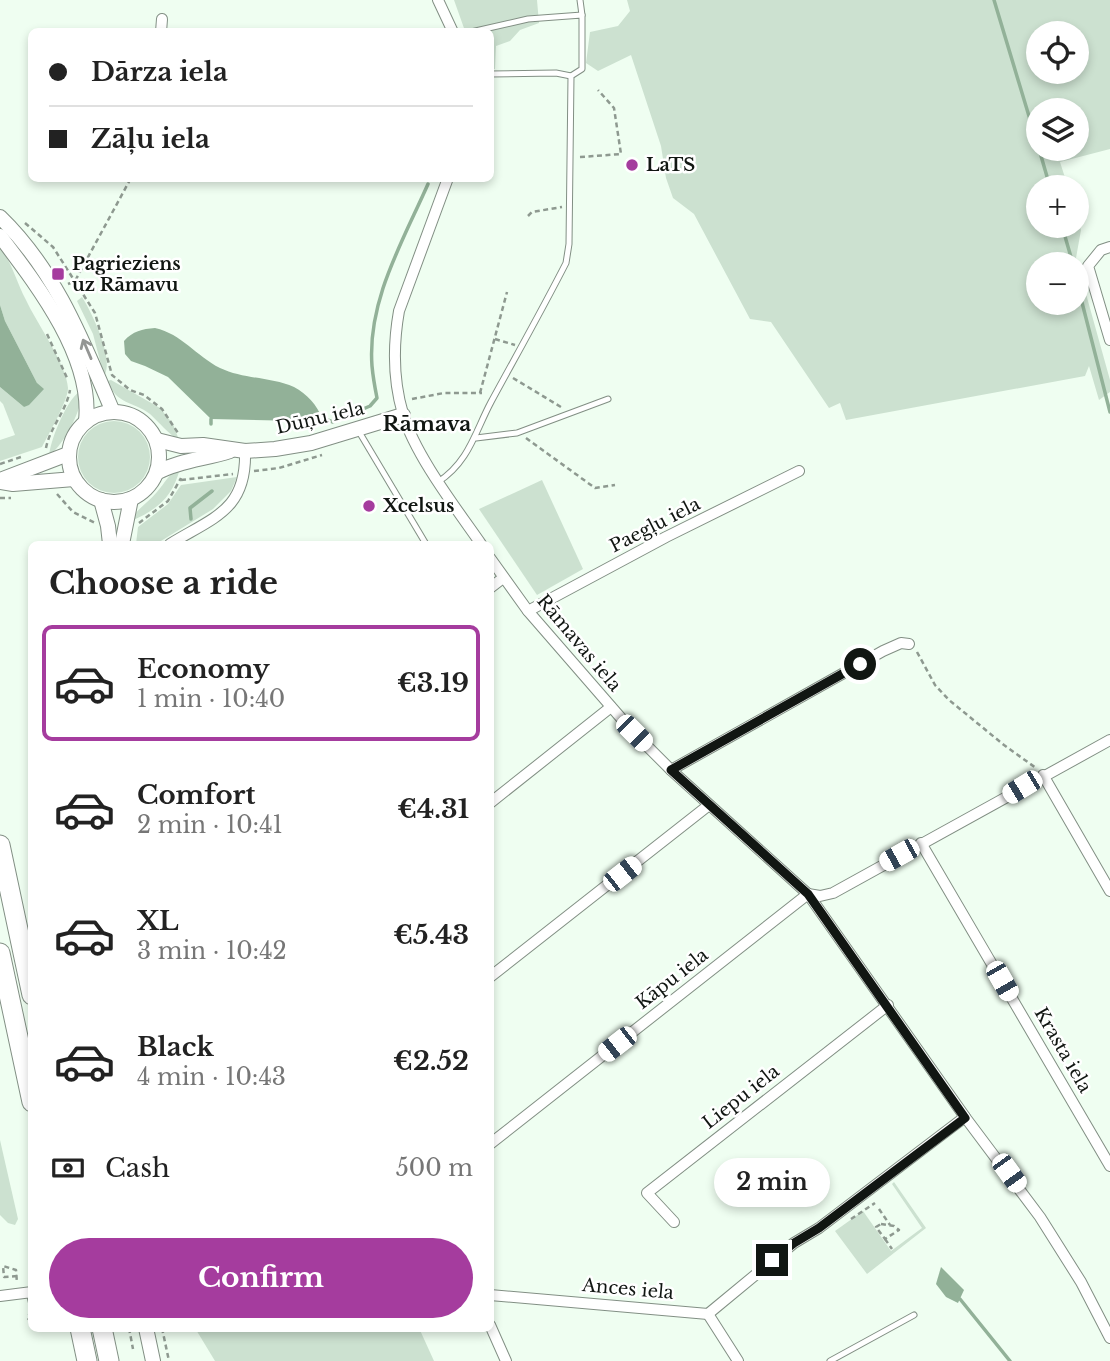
<!DOCTYPE html>
<meta charset="utf-8">
<style>
:root{--surface:#fff;--page:#f2f2f2;--text:#222;--muted:#767676;--line:#e0e0e0;--accent:#a53c9e}
body{margin:0;font-family:"Libre Baskerville",serif;background:var(--page);color:var(--text);height:100vh;display:flex;flex-direction:column;font-size:26px;white-space:nowrap}
*{box-sizing:border-box;margin:0}
p{font-size:23px;color:var(--muted)}
.icon{flex:none;width:38px;height:38px;fill:none;stroke:currentColor;stroke-width:2;stroke-linecap:round;stroke-linejoin:round}
.map{position:relative;flex:1;overflow:hidden}
.details{position:absolute;left:28px;top:541px;width:466px;height:791px;display:flex;flex-direction:column;background:var(--surface);border-radius:10px;box-shadow:0 4px 10px #0003}
.details>*{flex:none}
.hud{position:absolute;left:28px;top:28px;width:466px;height:154px;border-radius:10px;box-shadow:0 4px 10px #0003;display:grid;align-content:center;height:154px;padding:0 21px;background:var(--surface)}
.fabs{position:absolute;left:1026px;top:21px;display:grid;gap:14px}
.fabs a{display:grid;place-items:center;width:63px;height:63px;border-radius:50%;background:var(--surface);box-shadow:0 4px 10px #0003;font-size:35px}
.end{position:absolute;width:32px;height:32px;margin:-16px;border:9px solid #111612;background:#fff;box-shadow:0 0 0 4px #fff}
.from{border-radius:50%}
.bubble{position:absolute;height:49px;border-radius:24px;background:var(--surface);box-shadow:0 4px 10px #0003;font-size:23px;font-weight:700;line-height:49px;text-align:center}
.car{position:absolute;width:21px;height:42px;margin:-21px -10px;border-radius:9px;box-shadow:0 0 5px 2px #0007;background:linear-gradient(#fff 24%,#345 0 40%,#fff 0 76%,#345 0 86%,#fff 0)}
.hud b{display:flex;align-items:center;gap:24px;height:66px;font-size:26px}
.hud b+b{border-top:2px solid var(--line)}
.hud i{width:18px;height:18px;background:var(--text)}
ul{padding:0;list-style:none}
li{display:flex;align-items:center;gap:21px;height:116px;margin:0 14px 10px;padding:0 7px;border:4px solid transparent;border-radius:10px}
li div{flex:1}
li b{display:block;font-size:26px}
li em{font-style:normal;font-weight:700}
li.selected{border-color:var(--accent)}
li>.icon{width:63px;height:63px;stroke-width:1.5}
h2{padding:0 21px;font-size:32px;line-height:84px}
.pay{display:flex;align-items:center;gap:18px;height:77px;padding:0 21px;font-size:26px}
.pay p{margin-inline-start:auto}
.cta{display:flex;gap:14px;margin-top:auto;padding:14px 21px}
.cta a{flex:1;height:80px;border-radius:42px;background:var(--accent);color:#fff;font-size:28px;font-weight:700;line-height:80px;text-align:center}
.map>svg:first-child{display:block}
.green{fill:#cce1d0;fill-rule:evenodd}
.water{fill:#92b198}
.lines{fill:none;stroke-linecap:round;stroke-linejoin:round}
.stream{stroke:#92b198;stroke-width:3.5}
.service-casing{stroke:#828f84;stroke-width:7}
.minor-casing{stroke:#828f84;stroke-width:12}
.secondary-casing{stroke:#828f84;stroke-width:16}
.motorway-casing{stroke:#828f84;stroke-width:21}
.path{stroke:#8e9990;stroke-width:2.5;stroke-dasharray:5 3.5;stroke-linecap:butt}
.service{stroke:#fff;stroke-width:5}
.minor{stroke:#fff;stroke-width:10}
.secondary{stroke:#fff;stroke-width:14}
.motorway{stroke:#fff;stroke-width:19}
.oneway{stroke:#949694}
.route{stroke:#111612;stroke-width:9}
.poi-dot{fill:#a53c9e;stroke:#fff;stroke-width:2.5}
.labels{text-anchor:middle;stroke-width:5;stroke-linejoin:round;paint-order:stroke}
.poi-label{font-size:18px;font-weight:bold;fill:#111612;stroke:#fff;text-anchor:start}
.street-label{font-size:18px;fill:#111612;stroke:#fff}
.quarter-label{font-size:21px;font-weight:bold;fill:#111612;stroke:#fff}
</style>
<div class="map">
<svg width="1110" height="1361" viewBox="0 0 1110 1361">
<rect width="100%" height="100%" fill="#effef1"/>
<g class="green">
<path d="M454 0H537L539 23 520 30 510 41 496 46 495 69H490V32L465 31Z"/>
<path d="M627 0H1110V149L1060 162 1068 187H1038V226H1076V214L1081 230 1076 258 1110 380V392L1099 400 1089 366 1085 376 846 420 840 403 829 408 771 322 750 319 694 214 673 198 666 178 661 146 631 55 598 71 586 63 590 32 618 26 630 11ZM1038 33H1076V72H1038ZM1076 110V149H1038V110ZM1038 264H1076V303H1038Z"/>
<path d="M0 247C13 265 16 281 26 300 36 322 67 365 68 388 68 401 49 433 42 447L0 461V440L15 435 3 404 0 401V387L24 407 37 383 5 321 0 305Z"/>
<path d="M82 297C92 313 115 360 104 376L93 334 77 301Z"/>
<path d="M111 380 160 408 173 424 179 440C167 433 160 423 150 414 133 401 117 405 107 381Z"/>
<path d="M82 390C83 409 64 444 49 456 50 440 68 396 82 390Z"/>
<circle cx="114" cy="457" r="36"/>
<path d="M180 468C173 497 157 510 131 521 137 508 148 503 157 492 165 483 169 473 180 468Z"/>
<path d="M237 477 231 491 213 509 156 544H136L138 527 168 504 181 485Z"/>
<path d="M542 480 583 569 537 595 479 509Z"/>
<path d="M0 1140 18 1219 15 1225 8 1223 0 1215Z"/>
<path d="M894 1182 926 1228 867 1274 835 1231 863 1211 891 1251 922 1228 892 1184Z"/>
<path d="M195 1328H419L434 1361H215Z"/>
</g>
<g class="water">
<path d="M0 305 5 321 37 383 44 389 29 405 24 407 0 387Z"/>
<path d="M155 328C182 334 196 356 220 368 243 379 271 377 294 387 307 394 317 405 322 418L301 421 211 419 168 377 145 366 131 361 125 354 124 341C133 331 142 329 155 328Z"/>
<path d="M941 1267 964 1290 958 1303 946 1297 936 1284Z"/>
</g>
<g class="lines">
<g class="stream">
<path d="M994 0 1038 146"/>
<path d="M1039 149 1050 187"/>
<path d="M1062 226 1073 264"/>
<path d="M1076 279 1110 412"/>
<path d="M322 418 333 422 370 406 377 398C375 388 373 377 372 366 367 301 403 241 428 184"/>
<path d="M211 419V424"/>
<path d="M191 519 190 508 212 491"/>
<path d="M960 1299 1010 1361"/>
</g>
<defs>
<g id="service">
<path d="M580 0 582 15"/>
<path d="M490 74 556 73 571 76"/>
<path d="M358 430 426 544"/>
<path d="M476 438 517 433 608 399"/>
<path d="M438 482C469 462 475 432 491 402 516 356 542 310 566 263L569 244 571 76 582 69V15L528 19 471 32"/>
<path d="M29 1292 32 1305"/>
<path d="M830 1361 914 1315"/>
</g>
<g id="minor">
<path d="M438 0 453 32"/>
<path d="M161 32 162 19"/>
<path d="M448 178 399 311C393 345 393 380 403 414 415 455 456 508 481 544"/>
<path d="M1110 247 1101 250 1088 266 1110 340"/>
<path d="M170 544C214 517 247 510 245 451"/>
<path d="M490 558 528 611 634 733 671 770 808 894 965 1117 1040 1217 1081 1282 1110 1338"/>
<path d="M490 588 503 578"/>
<path d="M528 611 666 537 799 471"/>
<path d="M671 770 883 651 901 643 909 644"/>
<path d="M1043 775 1110 891"/>
<path d="M490 803 611 707"/>
<path d="M921 843 1110 1166"/>
<path d="M808 894 820 896 833 893 1110 740"/>
<path d="M490 977 709 805"/>
<path d="M490 1144 808 894"/>
<path d="M674 1222 647 1193 888 1005"/>
<path d="M490 1295 708 1314"/>
<path d="M0 1296 32 1292"/>
<path d="M708 1314 794 1243 819 1228 965 1117"/>
<path d="M708 1314 738 1361"/>
<path d="M490 1325 506 1361"/>
</g>
<g id="secondary">
<path d="M0 217C56 271 83 342 113 412"/>
<path d="M0 236C37 285 93 357 86 421"/>
<circle cx="114" cy="457" r="45"/>
<path d="M157 440 181 446 203 445 245 451 275 449 311 443 403 415"/>
<path d="M158 472C181 460 206 459 230 451"/>
<path d="M0 480 68 454"/>
<path d="M0 482 13 484 74 479"/>
<path d="M101 500 108 526 110 544"/>
<path d="M122 544 131 499"/>
<path d="M146 1328 153 1361"/>
</g>
<g id="motorway">
<path d="M0 845 32 995"/>
<path d="M0 953 32 1102"/>
<path d="M80 1328 87 1361"/>
<path d="M102 1328 109 1361"/>
</g>
</defs>
<use href="#service" class="service-casing"/>
<use href="#minor" class="minor-casing"/>
<use href="#secondary" class="secondary-casing"/>
<use href="#motorway" class="motorway-casing"/>
<g class="path">
<path d="M580 157 621 154 614 108 598 90"/>
<path d="M528 216 532 212 562 207"/>
<path d="M25 223 53 247 95 313 112 375 130 390 144 395 162 409 178 433"/>
<path d="M68 284 75 281 131 178"/>
<path d="M47 334 68 380"/>
<path d="M495 339 515 345"/>
<path d="M513 378 561 407"/>
<path d="M480 393 507 292"/>
<path d="M412 399 444 393H482"/>
<path d="M526 438 595 488 615 485"/>
<path d="M46 448C50 427 66 412 70 390"/>
<path d="M0 464 21 457"/>
<path d="M254 471 279 468 322 455"/>
<path d="M181 480 233 474"/>
<path d="M57 494 73 512 95 523"/>
<path d="M0 498H11"/>
<path d="M139 523 168 501 181 478"/>
<path d="M917 652 935 685 949 700 1004 745 1036 768"/>
<path d="M879 1209 890 1225"/>
<path d="M851 1219 875 1203"/>
<path d="M881 1224 894 1226 899 1230 885 1239 876 1227Z"/>
<path d="M885 1239 892 1249"/>
<path d="M17 1276 4 1277 3 1266 16 1270 17 1283"/>
<path d="M32 1312 27 1317 32 1323"/>
<path d="M129 1328 133 1349"/>
<path d="M162 1328 169 1361"/>
</g>
<use href="#service" class="service"/>
<use href="#minor" class="minor"/>
<use href="#secondary" class="secondary"/>
<use href="#motorway" class="motorway"/>
</g>
<defs><path id="oneway-shaft" d="M-6 0H5M1.5-3L5.5 0L1.5 3" fill="none" stroke-width="1.6" stroke-linecap="round" stroke-linejoin="round" transform="scale(1.75)"/></defs>
<use class="oneway" href="#oneway-shaft" transform="translate(87 349) rotate(-113)"/>
<g class="lines">
<path class="route" d="M772 1260 794 1243 819 1228 965 1118 808 894 671 770 860 664"/>
</g>
<g class="poi-dot">
<circle cx="632" cy="165" r="7"/>
<rect x="51" y="267" width="14" height="14" rx="3.5"/>
<circle cx="369" cy="506" r="7"/>
</g>
<g class="labels">
<g class="poi-label">
<text x="646" y="171">LaTS</text>
<text x="72" y="270">Pagrieziens<tspan x="72" dy="21">uz Rāmavu</tspan></text>
<text x="383" y="512">Xcelsus</text>
</g>
<g class="street-label">
<text transform="translate(320 418) rotate(-13)" y="6">Dūņu iela</text>
<text transform="translate(655 525) rotate(-27)" y="6">Paegļu iela</text>
<text transform="translate(579 643) rotate(50)" y="6">Rāmavas iela</text>
<text transform="translate(672 979) rotate(-38)" y="6">Kāpu iela</text>
<text transform="translate(1063 1050) rotate(60)" y="6">Krasta iela</text>
<text transform="translate(741 1097) rotate(-38)" y="6">Liepu iela</text>
<text transform="translate(628 1289) rotate(5)" y="6">Ances iela</text>
</g>
<g class="quarter-label">
<text x="427" y="431">Rāmava</text>
</g>
</g>
</svg>
<div class="fabs">
<a><svg class="icon" aria-label="locate" viewBox="0 0 24 24"><circle cx="12" cy="12" r="6"/><path d="M12 2v4M12 18v4M2 12h4M18 12h4"/></svg></a>
<a><svg class="icon" aria-label="layers" viewBox="0 0 24 24"><path d="M12 4l9 5-9 5-9-5zM3 14l9 5 9-5"/></svg></a>
<a>+</a>
<a>−</a>
</div>
<i class="end from" style="left:860px;top:664px"></i>
<i class="end" style="left:772px;top:1260px"></i>
<div class="bubble" style="left:714px;top:1158px;width:116px">2 min</div>
<i class="car" style="left:634px;top:733px;rotate:135deg"></i>
<i class="car" style="left:1022px;top:787px;rotate:239deg"></i>
<i class="car" style="left:899px;top:855px;rotate:241deg"></i>
<i class="car" style="left:622px;top:874px;rotate:52deg"></i>
<i class="car" style="left:1002px;top:981px;rotate:150deg"></i>
<i class="car" style="left:617px;top:1044px;rotate:232deg"></i>
<i class="car" style="left:1009px;top:1173px;rotate:144deg"></i>
<div class="hud">
<b><i class="from"></i>Dārza iela</b>
<b><i></i>Zāļu iela</b>
</div>
<section class="details">
<h2>Choose a ride</h2>
<ul>
<li class="selected"><svg class="icon" aria-label="car" viewBox="0 0 24 24"><path d="M5 17H2v-5l4-1 3-4h7l3 4 3 1v5h-3M9 17h6M6 11h13"/><circle cx="7" cy="17" r="2"/><circle cx="17" cy="17" r="2"/></svg><div><b>Economy</b><p>1 min · 10:40</p></div><em>€3.19</em></li>
<li><svg class="icon" aria-label="car" viewBox="0 0 24 24"><path d="M5 17H2v-5l4-1 3-4h7l3 4 3 1v5h-3M9 17h6M6 11h13"/><circle cx="7" cy="17" r="2"/><circle cx="17" cy="17" r="2"/></svg><div><b>Comfort</b><p>2 min · 10:41</p></div><em>€4.31</em></li>
<li><svg class="icon" aria-label="car" viewBox="0 0 24 24"><path d="M5 17H2v-5l4-1 3-4h7l3 4 3 1v5h-3M9 17h6M6 11h13"/><circle cx="7" cy="17" r="2"/><circle cx="17" cy="17" r="2"/></svg><div><b>XL</b><p>3 min · 10:42</p></div><em>€5.43</em></li>
<li><svg class="icon" aria-label="car" viewBox="0 0 24 24"><path d="M5 17H2v-5l4-1 3-4h7l3 4 3 1v5h-3M9 17h6M6 11h13"/><circle cx="7" cy="17" r="2"/><circle cx="17" cy="17" r="2"/></svg><div><b>Black</b><p>4 min · 10:43</p></div><em>€2.52</em></li>
</ul>
<div class="pay"><svg class="icon" aria-label="cash" viewBox="0 0 24 24"><path d="M3 7h18v10H3z"/><circle cx="12" cy="12" r="2"/></svg>Cash<p>500 m</p></div>
<div class="cta"><a>Confirm</a></div>
</section>
</div>
